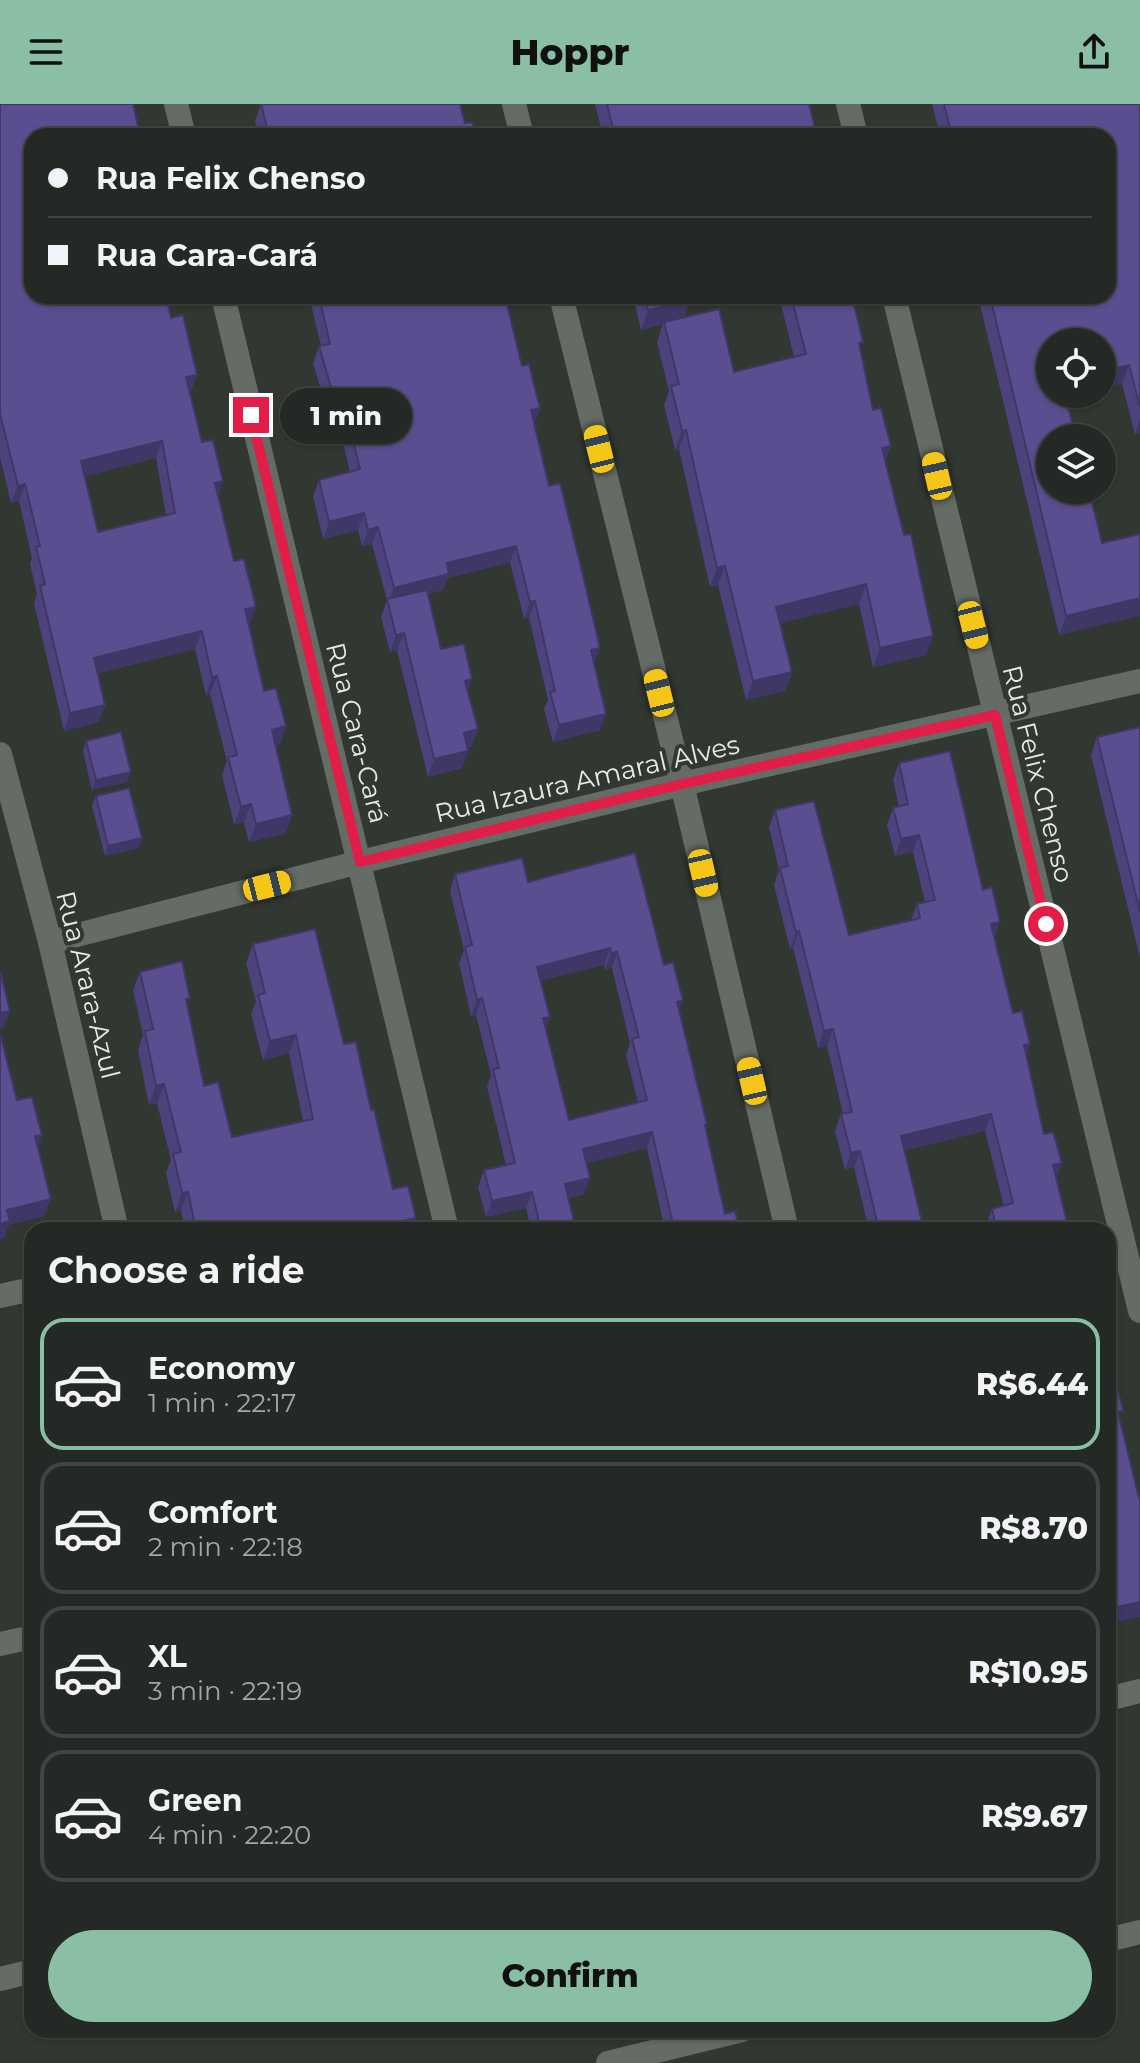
<!DOCTYPE html>
<meta charset="utf-8">
<style>
:root{--surface:#252925;--page:#2d312d;--text:#f1f3f6;--muted:#a3a6a7;--line:#424542;--accent:#8abfa5}
body{margin:0;font-family:Montserrat,sans-serif;background:var(--page);color:var(--text);height:100vh;display:flex;flex-direction:column;font-size:30px;white-space:nowrap}
*{box-sizing:border-box;margin:0}
p{font-size:26px;color:var(--muted)}
.icon{flex:none;width:44px;height:44px;fill:none;stroke:currentColor;stroke-width:2;stroke-linecap:round;stroke-linejoin:round}
.map{position:relative;flex:1;overflow:hidden}
.side{position:absolute;left:24px;top:1118px;width:1092px;height:816px;display:flex;flex-direction:column;background:var(--surface);border-radius:24px;box-shadow:0 2px 6px #0004,0 0 0 2px var(--line)}
.side>*{flex:none}
.banner{position:absolute;left:24px;top:24px;width:1092px;height:176px;border-radius:24px;box-shadow:0 2px 6px #0004,0 0 0 2px var(--line);display:grid;align-content:center;height:176px;padding:0 24px;background:var(--surface)}
.controls{position:absolute;left:1036px;top:224px;display:grid;gap:16px}
.controls a{display:grid;place-items:center;width:80px;height:80px;border-radius:50%;background:var(--surface);box-shadow:0 2px 6px #0004,0 0 0 2px var(--line);font-size:40px}
.end{position:absolute;width:36px;height:36px;margin:-18px;border:10px solid #e11d48;background:#fff;box-shadow:0 0 0 4px #fff}
.from{border-radius:50%}
.bubble{position:absolute;height:56px;border-radius:28px;background:var(--surface);box-shadow:0 2px 6px #0004,0 0 0 2px var(--line);font-size:26px;font-weight:800;line-height:56px;text-align:center}
.car{position:absolute;width:24px;height:48px;margin:-24px -12px;border-radius:10px;box-shadow:0 0 6px 2px #0007;background:linear-gradient(#f5c518 24%,#345 0 40%,#f5c518 0 76%,#345 0 86%,#f5c518 0)}
.banner b{display:flex;align-items:center;gap:28px;height:76px;font-size:30px}
.banner b+b{border-top:2px solid var(--line)}
.banner i{width:20px;height:20px;background:var(--text)}
ul{padding:0;list-style:none}
li{display:flex;align-items:center;gap:24px;height:132px;margin:0 16px 12px;padding:0 8px;border:4px solid var(--line);border-radius:24px}
li div{flex:1}
li b{display:block;font-size:30px}
li em{font-style:normal;font-weight:800}
li.current{border-color:var(--accent)}
li>.icon{width:72px;height:72px;stroke-width:1.5}
h2{padding:0 24px;font-size:36px;line-height:96px}
.primary-button{display:flex;gap:16px;margin-top:auto;padding:16px 24px}
.primary-button a{flex:1;height:92px;border-radius:48px;background:var(--accent);color:#111;font-size:32px;font-weight:800;line-height:92px;text-align:center}
header{display:flex;justify-content:space-between;align-items:center;height:104px;padding:0 24px;background:var(--accent);color:#111;font-size:36px;font-weight:800}
.map>svg:first-child{display:block}
.lines{fill:none;stroke-linecap:round;stroke-linejoin:round}
.street{stroke:#656b65;stroke-width:24}
.secondary{stroke:#656b65;stroke-width:24}
.wall{fill:#4d437c;fill-rule:evenodd}
.shaded-wall{fill:#3f3765}
.building{fill:#5a4e90;stroke:#3f3765;stroke-width:2;fill-rule:evenodd}
.route{stroke:#e11d48;stroke-width:10}
.labels{text-anchor:middle;stroke-width:8;stroke-linejoin:round;paint-order:stroke}
.street-label{font-size:26px;fill:#e8ece8;stroke:#313731}
</style>
<header><svg class="icon" aria-label="menu" viewBox="0 0 24 24"><path d="M4 6h16M4 12h16M4 18h16"/></svg>Hoppr<svg class="icon" aria-label="share" viewBox="0 0 24 24"><path d="M12 15V3M7 8l5-5 5 5M5 13v7h14v-7"/></svg></header>
<div class="map">
<svg width="1140" height="1959" viewBox="0 0 1140 1959">
<rect width="100%" height="100%" fill="#313731"/>
<g class="lines">
<g class="street">
<path d="M176 0 184 32"/>
<path d="M514 0 522 32"/>
<path d="M848 0 856 32"/>
<path d="M223 192 447 1126"/>
<path d="M561 192 682 680 787 1126"/>
<path d="M894 192 1140 1207"/>
<path d="M0 650 50 838 117 1126"/>
<path d="M50 838 360 758 682 680 1140 577"/>
<path d="M0 1192 32 1185"/>
<path d="M0 1540 32 1533"/>
</g>
<g class="secondary">
<path d="M1108 1595 1140 1587"/>
<path d="M1108 1836 1140 1828"/>
<path d="M0 1875 32 1867"/>
<path d="M608 1959 742 1926"/>
</g>
</g>
<g class="wall">
<path d="M0 0 32 32 171 214 197 271 190 288 202 338 223 377 218 392 234 457 256 503 249 520 264 587 286 622 280 640 275 641 286 729 249 738 244 718 234 720 222 671 227 657 210 590 206 591 195 545 98 569 99 618 64 627 34 499 37 490 30 460 32 454 19 397 11 399 0 353ZM156 354 166 411 98 428 85 372Z"/>
<path d="M261 0H460L465 19 476 32H259L255 17Z"/>
<path d="M595 0H809L817 32H603Z"/>
<path d="M932 0H1140V329L1135 330 1122 280 1050 290H1083L1066 294 1102 439 1059 531 978 192H1108V32H940Z"/>
<path d="M309 192H511L509 197 506 198 522 262 540 304 534 319 549 382 594 560 600 626 553 638 544 605 548 596 529 513 524 515 510 458 448 474 443 486 428 490 441 545 468 587 478 625 472 642 467 644 468 647 462 664 428 673 397 546 390 548 381 513 387 496 372 440 362 442 358 426 323 435 313 392 319 376 350 368 335 305 327 307 313 259 319 242H321Z"/>
<path d="M633 192H689L690 197 684 214 734 268 794 253 779 192H852L860 246 873 306 885 357 926 551 873 563 859 500 780 519 792 568 785 587 746 596 718 481 710 483 679 345 675 346 664 301 669 287 657 238 663 220 641 226Z"/>
<path d="M1140 623V854L1091 651 1097 633Z"/>
<path d="M86 637 127 678 92 686 83 647Z"/>
<path d="M899 659 995 834 1013 909 1030 940 1026 951 1044 1030 1069 1126H987L986 1121 992 1105 1004 1102 985 1027 905 1046 924 1126H869L854 1063 845 1066 835 1027 841 1010H843L827 942 818 944 793 844 790 845 774 781 779 766 769 723 775 706 849 831 911 816 917 800 925 798 913 748 895 752 887 721 893 704 899 703 893 676Z"/>
<path d="M96 692 142 734 138 744 105 752 92 702Z"/>
<path d="M455 770 528 778 664 861 679 907 707 1020 705 1025 725 1110 664 1122 647 1044 586 1059 584 1090 568 1094 576 1126H531L526 1104 486 1113 478 1083 484 1066 506 1061 487 982 491 971 476 911 471 912 459 859 464 846 450 787ZM604 861 605 865 612 864 630 939 626 951 638 998 569 1016 546 924 541 876Z"/>
<path d="M253 840 344 940 371 1006 393 1085 416 1114 411 1126H185L181 1106 175 1108 166 1069 171 1056 157 999 149 1001 138 946 143 931 133 886 140 868 188 902 204 982 232 1033 303 1017 289 949 263 956 251 910 256 898 246 859Z"/>
</g>
<g class="shaded-wall">
<path d="M139 26 137 32H125L127 29Z"/>
<path d="M690 197 683 216 664 218 663 220 641 226 648 206Z"/>
<path d="M1129 261 1122 280 1102 285V268Z"/>
<path d="M197 271 191 288 180 291 186 273Z"/>
<path d="M341 288 335 305 327 307 333 290Z"/>
<path d="M1057 290H1083L1055 297Z"/>
<path d="M540 304 534 321 531 306Z"/>
<path d="M1140 315V329L1135 330Z"/>
<path d="M686 326 679 345 675 346 682 327Z"/>
<path d="M162 337 156 354 75 375 81 357Z"/>
<path d="M891 342 884 361 882 344Z"/>
<path d="M223 377 217 394 215 379Z"/>
<path d="M25 380 19 397 11 399 18 382Z"/>
<path d="M364 409 358 426 323 435 329 418Z"/>
<path d="M378 423 372 440 362 442 368 426Z"/>
<path d="M516 442 510 458 448 474 443 486 388 500 394 484 447 459Z"/>
<path d="M725 462 718 481 710 483 717 464Z"/>
<path d="M866 480 859 500 769 522 776 503Z"/>
<path d="M1140 494V512L1059 531 1066 512Z"/>
<path d="M535 497 529 513 524 515 530 498Z"/>
<path d="M256 503 250 520 239 523 245 505Z"/>
<path d="M202 527 195 545 88 571 94 554Z"/>
<path d="M404 529 397 546 390 548 396 531Z"/>
<path d="M933 532 926 551 873 563 880 544Z"/>
<path d="M600 544 594 561 591 546Z"/>
<path d="M792 568 785 587 746 596 753 577Z"/>
<path d="M217 572 210 590 206 591 212 573Z"/>
<path d="M472 575 466 593 465 577Z"/>
<path d="M105 601 99 618 64 627 70 609Z"/>
<path d="M606 610 600 626 553 638 559 621Z"/>
<path d="M286 622 280 640 265 643 272 626Z"/>
<path d="M478 625 472 642 457 646 464 629Z"/>
<path d="M468 647 462 664 428 673 434 655Z"/>
<path d="M131 668 127 678 92 686 96 676Z"/>
<path d="M251 700 244 718 234 720 241 703Z"/>
<path d="M292 711 286 729 249 738 256 720Z"/>
<path d="M919 731 913 748 895 752 901 735Z"/>
<path d="M142 734 138 744 105 752 108 742Z"/>
<path d="M1000 818 994 835 991 820Z"/>
<path d="M799 827 793 844 790 845 796 828Z"/>
<path d="M610 844 604 861 531 879 537 863Z"/>
<path d="M617 848 612 864 605 865 611 849Z"/>
<path d="M482 894 476 911 471 912 477 896Z"/>
<path d="M683 896 677 912V898Z"/>
<path d="M10 907 4 924 0 925V909Z"/>
<path d="M550 913 544 929 543 914Z"/>
<path d="M833 925 827 942 818 944 824 927Z"/>
<path d="M296 931 289 949 263 956 270 937Z"/>
<path d="M1030 940 1024 957V941Z"/>
<path d="M164 980 157 999 149 1001 156 982Z"/>
<path d="M991 1010 985 1027 895 1048 901 1032Z"/>
<path d="M652 1028 647 1044 577 1062 583 1045Z"/>
<path d="M42 1031 36 1048 35 1032Z"/>
<path d="M860 1047 854 1063 845 1066 851 1049Z"/>
<path d="M1062 1059 1056 1076 1053 1061Z"/>
<path d="M590 1074 584 1090 559 1096 565 1080Z"/>
<path d="M188 1088 181 1106 175 1108 182 1089Z"/>
<path d="M532 1088 526 1104 486 1113 492 1097Z"/>
<path d="M51 1095 44 1112 9 1121 4 1134 0 1135V1120L7 1106Z"/>
<path d="M416 1114 411 1126H389L391 1120Z"/>
<path d="M1140 1498V1513L1108 1520V1505Z"/>
</g>
<g class="building">
<path d="M0 0H133L139 26 127 29V32H32V192H166L171 214 183 211 197 271 186 273 202 338 213 336 223 377 215 379 234 457 244 455 256 503 245 505 264 587 276 584 286 622 272 626 292 711 256 720 251 700 241 703 228 653 237 651 217 572 212 573 202 527 94 554 105 601 70 609 40 482 45 480 36 443 40 442 25 380 18 382 0 310ZM162 337 175 409 98 428 81 357Z"/>
<path d="M261 0H460L465 19 472 18 476 32H269Z"/>
<path d="M607 0H809L817 32H615Z"/>
<path d="M944 0H1140V303L1129 261 1102 268V238H1050V290H1065L1076 334H1050V386H1089L1102 439 1140 430V494L1066 512 990 192H1108V32H952Z"/>
<path d="M319 192H505L522 262 529 260 540 304 531 306 549 382 560 379 582 467 600 544 591 546 606 610 559 621 550 588 555 587 535 497 530 498 516 442 447 459 449 470 394 484 378 423 368 426 364 409 329 418 319 376 360 365 341 288 333 290 319 242 330 240Z"/>
<path d="M645 192H689L690 197 648 206Z"/>
<path d="M791 192H852L863 238 859 239 873 306 881 304 891 342 882 344 904 431 911 430 933 532 880 544 866 480 776 503 792 568 753 577 725 462 717 464 686 326 682 327 671 282 679 280 664 218 719 205 734 268 806 250Z"/>
<path d="M427 486 441 545 464 540 472 575 465 577 478 625 464 629 468 647 434 655 404 529 396 531 387 495Z"/>
<path d="M1140 623V808L1097 633Z"/>
<path d="M121 628 131 668 96 676 86 637Z"/>
<path d="M950 647 983 786 992 783 1000 818 991 820 1013 909 1022 907 1030 940 1024 941 1044 1030 1053 1028 1062 1059 1053 1061 1069 1126H997L992 1105 1013 1099 991 1010 901 1032 924 1126H879L860 1047 851 1049 841 1010 852 1008 833 925 824 927 799 827 796 828 780 764 788 762 775 706 814 697 849 831 920 814 917 800 935 796 919 731 901 735 893 704 908 700 899 659Z"/>
<path d="M129 684 142 734 108 742 96 692Z"/>
<path d="M635 749 664 861 673 858 683 896 677 898 707 1020 705 1021 725 1110 735 1107 740 1126H647L673 1120 652 1028 583 1045 590 1074 565 1080 576 1126H541L532 1088 492 1097 484 1066 515 1059 493 965 499 964 482 894 477 896 465 843 472 841 455 770 522 754 528 778ZM610 844 611 849 617 848 639 933 632 935 647 996 569 1016 543 914 550 913 537 863Z"/>
<path d="M315 825 344 940 356 938 371 1006 374 1005 393 1085 408 1082 416 1114 391 1120 393 1126H196L188 1088 182 1089 173 1050 181 1048 164 980 156 982 145 927 153 925 140 868 182 857 190 894 186 895 204 982 218 978 232 1033 313 1015 296 931 270 937 258 891 265 889 253 840Z"/>
<path d="M0 866 10 907 0 909Z"/>
<path d="M0 929 17 996 32 993 42 1031 35 1032 51 1095 7 1106 10 1117 0 1120Z"/>
<path d="M1115 1272 1123 1307 1118 1308 1139 1394H1140V1498L1108 1505V1274Z"/>
</g>
<g class="lines">
<path class="route" d="M251 311 360 758 682 680 995 611 1046 820"/>
</g>
<g class="labels">
<g class="street-label">
<text transform="translate(357 629) rotate(76)" y="9">Rua Cara-Cará</text>
<text transform="translate(1038 670) rotate(76)" y="9">Rua Felix Chenso</text>
<text transform="translate(587 675) rotate(-13)" y="9">Rua Izaura Amaral Alves</text>
<text transform="translate(88 881) rotate(76)" y="9">Rua Arara-Azul</text>
</g>
</g>
</svg>
<div class="controls">
<a><svg class="icon" aria-label="locate" viewBox="0 0 24 24"><circle cx="12" cy="12" r="6"/><path d="M12 2v4M12 18v4M2 12h4M18 12h4"/></svg></a>
<a><svg class="icon" aria-label="layers" viewBox="0 0 24 24"><path d="M12 4l9 5-9 5-9-5zM3 14l9 5 9-5"/></svg></a>
</div>
<i class="end from" style="left:1046px;top:820px"></i>
<i class="end" style="left:251px;top:311px"></i>
<div class="bubble" style="left:280px;top:284px;width:132px">1 min</div>
<i class="car" style="left:599px;top:345px;rotate:346deg"></i>
<i class="car" style="left:937px;top:372px;rotate:347deg"></i>
<i class="car" style="left:973px;top:521px;rotate:166deg"></i>
<i class="car" style="left:659px;top:589px;rotate:346deg"></i>
<i class="car" style="left:703px;top:769px;rotate:167deg"></i>
<i class="car" style="left:267px;top:782px;rotate:76deg"></i>
<i class="car" style="left:752px;top:977px;rotate:347deg"></i>
<div class="banner">
<b><i class="from"></i>Rua Felix Chenso</b>
<b><i></i>Rua Cara-Cará</b>
</div>
<section class="side">
<h2>Choose a ride</h2>
<ul>
<li class="current"><svg class="icon" aria-label="car" viewBox="0 0 24 24"><path d="M5 17H2v-5l4-1 3-4h7l3 4 3 1v5h-3M9 17h6M6 11h13"/><circle cx="7" cy="17" r="2"/><circle cx="17" cy="17" r="2"/></svg><div><b>Economy</b><p>1 min · 22:17</p></div><em>R$6.44</em></li>
<li><svg class="icon" aria-label="car" viewBox="0 0 24 24"><path d="M5 17H2v-5l4-1 3-4h7l3 4 3 1v5h-3M9 17h6M6 11h13"/><circle cx="7" cy="17" r="2"/><circle cx="17" cy="17" r="2"/></svg><div><b>Comfort</b><p>2 min · 22:18</p></div><em>R$8.70</em></li>
<li><svg class="icon" aria-label="car" viewBox="0 0 24 24"><path d="M5 17H2v-5l4-1 3-4h7l3 4 3 1v5h-3M9 17h6M6 11h13"/><circle cx="7" cy="17" r="2"/><circle cx="17" cy="17" r="2"/></svg><div><b>XL</b><p>3 min · 22:19</p></div><em>R$10.95</em></li>
<li><svg class="icon" aria-label="car" viewBox="0 0 24 24"><path d="M5 17H2v-5l4-1 3-4h7l3 4 3 1v5h-3M9 17h6M6 11h13"/><circle cx="7" cy="17" r="2"/><circle cx="17" cy="17" r="2"/></svg><div><b>Green</b><p>4 min · 22:20</p></div><em>R$9.67</em></li>
</ul>
<div class="primary-button"><a>Confirm</a></div>
</section>
</div>
